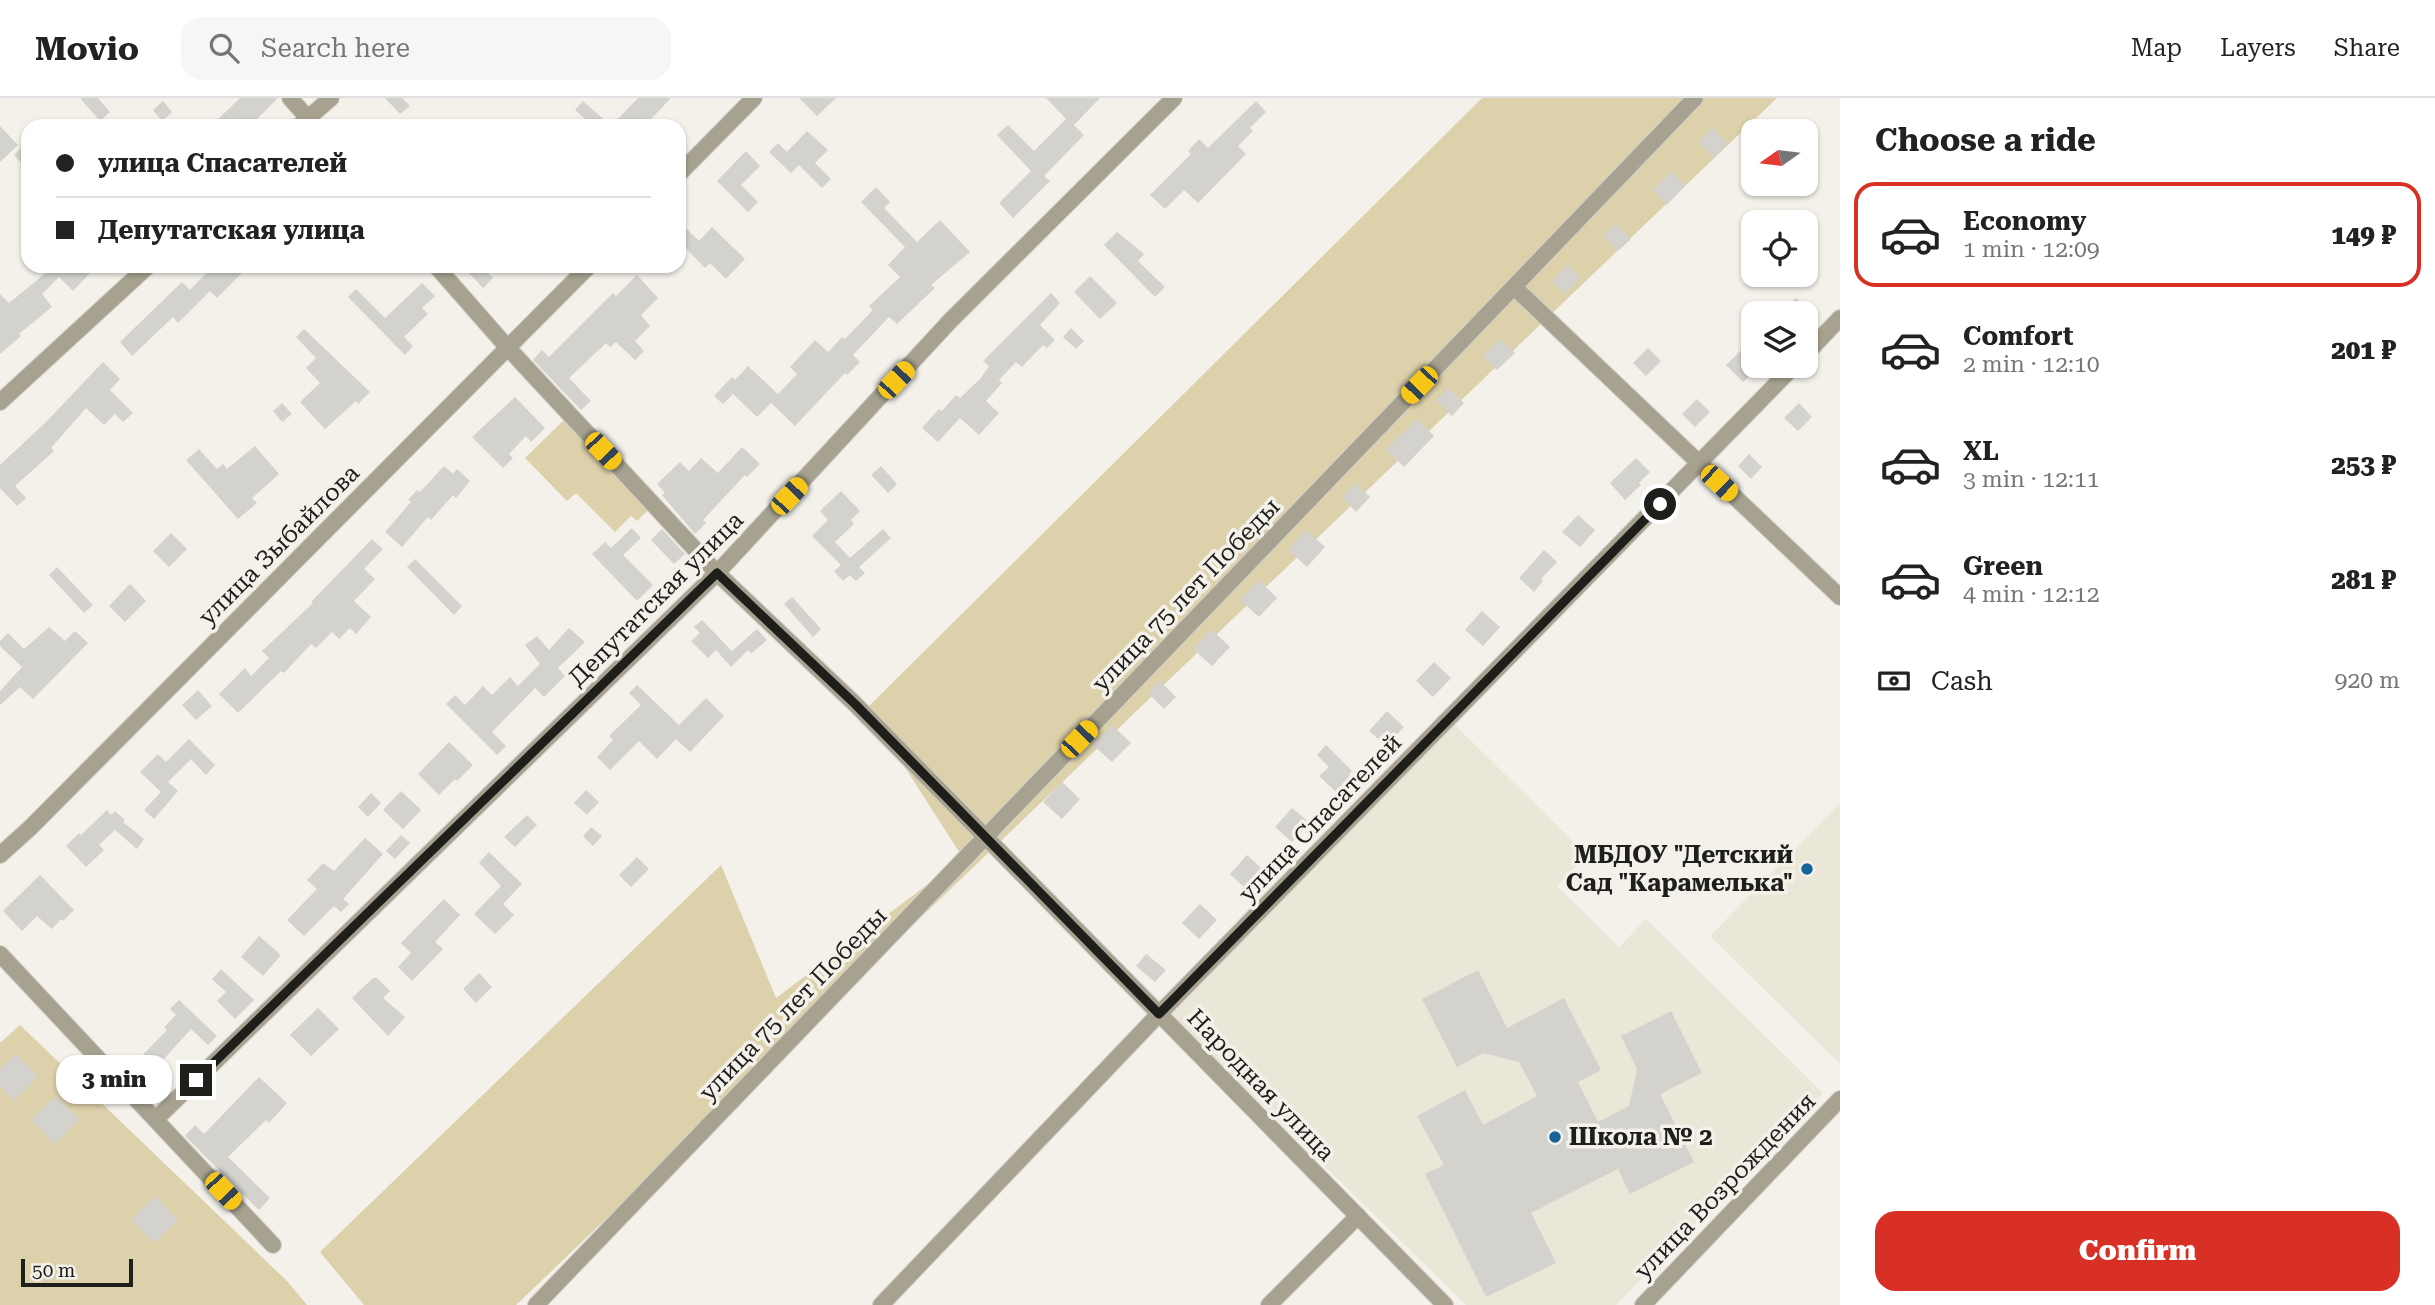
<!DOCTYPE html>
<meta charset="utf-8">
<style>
:root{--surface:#fff;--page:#f6f6f6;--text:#222;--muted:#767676;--line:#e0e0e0;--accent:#d93025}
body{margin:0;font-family:"Roboto Serif",serif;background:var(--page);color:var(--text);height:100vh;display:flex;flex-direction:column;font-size:26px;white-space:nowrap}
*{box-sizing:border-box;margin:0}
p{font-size:23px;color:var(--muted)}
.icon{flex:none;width:38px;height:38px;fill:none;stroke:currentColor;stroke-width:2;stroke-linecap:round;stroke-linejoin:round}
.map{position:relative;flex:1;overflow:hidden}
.drawer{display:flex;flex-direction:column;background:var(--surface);width:595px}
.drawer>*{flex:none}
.guide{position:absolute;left:21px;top:21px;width:665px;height:154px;border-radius:21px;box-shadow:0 2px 5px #0004;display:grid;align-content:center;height:154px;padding:0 35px;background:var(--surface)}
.needle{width:46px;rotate:256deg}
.controls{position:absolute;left:1741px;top:21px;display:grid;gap:14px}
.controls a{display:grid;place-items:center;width:77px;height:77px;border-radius:14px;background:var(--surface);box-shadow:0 2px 5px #0004;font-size:35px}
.scale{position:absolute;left:21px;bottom:18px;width:112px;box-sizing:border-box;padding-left:7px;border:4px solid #1e1e1b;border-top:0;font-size:19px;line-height:24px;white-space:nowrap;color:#1e1e1b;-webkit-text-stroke:5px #f3f1ea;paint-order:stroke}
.end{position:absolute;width:32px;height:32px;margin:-16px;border:9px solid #1e1e1b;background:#fff;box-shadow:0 0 0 4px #fff}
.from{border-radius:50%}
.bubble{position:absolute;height:49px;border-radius:21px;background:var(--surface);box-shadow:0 2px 5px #0004;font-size:23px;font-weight:800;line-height:49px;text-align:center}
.car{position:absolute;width:21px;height:42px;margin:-21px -10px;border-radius:9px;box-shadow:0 0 5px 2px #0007;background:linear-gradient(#f5c518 24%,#345 0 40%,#f5c518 0 76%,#345 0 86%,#f5c518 0)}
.guide b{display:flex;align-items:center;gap:24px;height:66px;font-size:26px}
.guide b+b{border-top:2px solid var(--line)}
.guide i{width:18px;height:18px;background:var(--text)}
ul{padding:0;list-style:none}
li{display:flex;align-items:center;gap:21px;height:105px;margin:0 14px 10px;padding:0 21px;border:4px solid transparent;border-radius:21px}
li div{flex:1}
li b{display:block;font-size:26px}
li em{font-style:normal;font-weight:800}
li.on{border-color:var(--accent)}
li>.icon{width:63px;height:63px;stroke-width:1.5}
h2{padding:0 35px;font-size:32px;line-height:84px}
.pay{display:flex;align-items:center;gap:18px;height:77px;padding:0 35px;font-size:26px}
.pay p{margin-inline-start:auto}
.button{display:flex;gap:14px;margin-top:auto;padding:14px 35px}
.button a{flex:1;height:80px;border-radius:21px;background:var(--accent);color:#fff;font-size:28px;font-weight:800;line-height:80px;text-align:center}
header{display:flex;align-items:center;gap:42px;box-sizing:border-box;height:98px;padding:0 35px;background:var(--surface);border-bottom:2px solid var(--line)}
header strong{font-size:33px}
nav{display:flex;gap:38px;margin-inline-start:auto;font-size:24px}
.search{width:490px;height:63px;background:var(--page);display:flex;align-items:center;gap:18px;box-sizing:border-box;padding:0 24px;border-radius:21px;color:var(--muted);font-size:26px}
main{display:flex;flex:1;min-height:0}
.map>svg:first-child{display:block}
.built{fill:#eae6d8}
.green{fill:#dcd1ab}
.building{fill:#d4d2cc}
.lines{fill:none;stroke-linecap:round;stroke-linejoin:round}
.street-casing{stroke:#d1cfc9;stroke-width:18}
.street{stroke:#a7a290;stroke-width:16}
.route{stroke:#1e1e1b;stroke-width:9}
.poi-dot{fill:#166497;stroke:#f3f1ea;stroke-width:2.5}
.labels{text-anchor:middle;stroke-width:7;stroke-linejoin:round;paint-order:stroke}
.street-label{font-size:24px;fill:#1e1e1b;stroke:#f3f1ea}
.poi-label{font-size:24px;font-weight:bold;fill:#1e1e1b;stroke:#f3f1ea;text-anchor:end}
</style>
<header>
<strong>Movio</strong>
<div class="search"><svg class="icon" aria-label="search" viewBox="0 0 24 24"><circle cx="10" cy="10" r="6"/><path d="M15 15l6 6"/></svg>Search here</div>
<nav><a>Map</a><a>Layers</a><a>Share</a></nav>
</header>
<main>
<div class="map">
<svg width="1840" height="1207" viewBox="0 0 1840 1207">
<rect width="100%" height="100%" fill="#f3f1ea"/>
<g class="built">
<path d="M1454 626 1587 757 1557 788 1619 849 1646 821 1823 995 1616 1207H1466L1170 916Z"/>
<path d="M1840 705V966L1710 838Z"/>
</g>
<g class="green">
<path d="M1482 0H1777L516 1207H364L320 1154 721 767 776 900 963 760 867 610Z"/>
<path d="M564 322 648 412 637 423 631 418 615 434 576 395 567 403 525 360Z"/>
<path d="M20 927 288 1184 307 1207H0V945Z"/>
</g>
<g class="building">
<path d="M80 0H98L110 14 100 23Z"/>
<path d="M240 0H278L250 28H211Z"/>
<path d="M385 0H402L410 8 400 16Z"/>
<path d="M638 0H671L651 21 658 28H611Z"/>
<path d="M799 0H836L817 18Z"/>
<path d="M1046 0H1100L1074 27 1084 37 1044 78 1050 83 1013 120 999 105 1031 73 997 37 1008 27 1034 53 1066 21Z"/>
<path d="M163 3 172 14 162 23 153 12Z"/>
<path d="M583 3 611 28H593L575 12Z"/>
<path d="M1256 3 1266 14 1250 30 1253 33 1238 48 1246 56 1198 105 1184 92 1165 111 1150 97 1191 56 1188 53 1199 41 1208 50Z"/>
<path d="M0 28 18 47 0 64Z"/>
<path d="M1713 30 1728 45 1714 60 1698 44Z"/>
<path d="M807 33 828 52 815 65 831 81 822 90 799 67 791 75 769 54 778 45 787 54Z"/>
<path d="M28 43V72L14 57Z"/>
<path d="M746 53 760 68 741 87 758 104 748 114 717 83Z"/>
<path d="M1671 73 1685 88 1667 107 1652 92Z"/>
<path d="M876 89 890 104 884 110 917 144 940 122 970 154 931 187 935 190 897 226 889 219 853 257 860 264 847 277 845 275 795 328 771 305 757 319 733 296 723 306 714 298 732 279 735 282 748 268 778 296 797 276 790 269 815 242 828 254 842 239 845 241 873 212 869 208 900 179 888 167 905 149 861 104Z"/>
<path d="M679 123 699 143 712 129 745 161 726 181 710 165 705 170 684 148 686 146 679 139Z"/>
<path d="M1616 126 1631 141 1618 153 1603 138Z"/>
<path d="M1117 134 1144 156 1138 163 1165 189 1155 199 1104 147Z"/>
<path d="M1568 167 1580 180 1565 196 1552 183Z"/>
<path d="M41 168H85L91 174 73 193 59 179 42 196 52 209 19 236 21 238 0 256V196L9 205 47 174Z"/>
<path d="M213 168H249L217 200 210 193 178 225 173 219 132 258 120 244 182 184 190 192Z"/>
<path d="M462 168H482L493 180 483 190Z"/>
<path d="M637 177 658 200 641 217 650 228 635 243 644 253 635 262 616 244 610 249 606 245 569 280 591 303 581 312 533 262 542 252 549 259 613 195 616 198Z"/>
<path d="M1090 178 1117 205 1100 221 1074 194Z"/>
<path d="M422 185 435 198 422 210 428 216 404 239 413 248 405 257 348 199 356 191 385 220Z"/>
<path d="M1051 195 1060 205 1040 227 1055 242 1047 250 1043 247 1022 269 1016 264 999 282 1002 285 986 303 999 315 979 337 960 320 938 344 922 330 939 311 942 313 956 297 960 300 980 281 989 268 983 263Z"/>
<path d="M1796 200 1812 215H1781Z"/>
<path d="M1071 230 1084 243 1076 251 1063 239Z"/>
<path d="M304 231 370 294 358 306 356 303 325 331 300 304 320 285 306 270 316 260 296 239Z"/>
<path d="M1754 240V274L1743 284 1726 267Z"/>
<path d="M1501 241 1515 255 1497 272 1483 258Z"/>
<path d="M1648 250 1661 263 1646 278 1633 265Z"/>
<path d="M103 264 120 281 110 292 133 315 123 324 115 316 104 327 86 310 51 350 54 353 15 388 26 400 17 408 0 390V367L46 324Z"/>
<path d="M1449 290 1464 305 1452 318 1436 303Z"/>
<path d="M515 299 545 330 531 344 526 338 509 356 513 360 503 370 472 339Z"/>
<path d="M1697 301 1710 314 1695 329 1682 316Z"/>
<path d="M282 305 292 316 282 324 273 313Z"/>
<path d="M1799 305 1812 319 1798 333 1784 320Z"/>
<path d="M1417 321 1434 338 1404 369 1386 351Z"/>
<path d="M255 348 279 376 252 400 257 405 238 421 186 362 199 351 217 371 223 366 227 371Z"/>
<path d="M742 349 760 366 747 379 745 377 703 422 706 425 695 436 662 397 665 395 657 386 680 364 689 373 701 360 718 375Z"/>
<path d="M1749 356 1762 369 1751 381 1738 368Z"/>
<path d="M1636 360 1650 374 1639 385 1641 387 1625 402 1610 385Z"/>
<path d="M444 368 453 376 457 371 470 383 456 400 453 397 431 422 428 419 402 449 385 434 411 404 408 402 417 392 420 394Z"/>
<path d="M881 368 897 386 888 395 871 377Z"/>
<path d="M1355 385 1370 399 1356 414 1342 400Z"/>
<path d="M841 393 860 413 851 422 854 426 835 444 850 460 883 431 891 440 859 469 865 475 856 483 850 477 843 483 834 473 841 467 812 438 828 422 820 413Z"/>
<path d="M1578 417 1595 432 1580 449 1562 434Z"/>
<path d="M632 430 641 440 623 457 653 487 637 503 592 456 605 444 611 450Z"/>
<path d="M662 431 685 456 674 466 651 442Z"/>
<path d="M1306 432 1325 449 1307 469 1288 452Z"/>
<path d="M171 435 187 451 169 469 153 453Z"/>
<path d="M372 441 383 451 364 471 375 481 354 503 371 519 356 536 350 530 339 541 332 534 316 550 311 546 284 575 281 573 238 615 219 596 245 570 251 578 269 560 262 553 313 505 311 504Z"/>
<path d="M1544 452 1557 464 1541 481 1543 483 1534 494 1519 480Z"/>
<path d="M415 461 462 508 454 517 407 469Z"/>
<path d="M57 469 93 507 84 515 49 477Z"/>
<path d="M1259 482 1277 500 1259 519 1240 502Z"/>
<path d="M130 486 146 503 125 524 109 508Z"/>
<path d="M792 499 821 531 813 539 784 506Z"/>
<path d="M1482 513 1500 529 1483 548 1465 532Z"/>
<path d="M702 522 732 553 757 531 767 542 751 556 748 552 731 569 716 552 708 560 691 543 700 535 694 529Z"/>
<path d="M49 529 65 543 75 533 88 545 33 601 20 589 0 607V593L22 569 0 548V543L8 535 24 551Z"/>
<path d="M569 530 585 544 558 570 565 578 544 599 535 590 492 634 506 648 497 657 446 606 455 597 465 607 483 588 492 597 510 579 518 588 540 566 525 547 537 538 549 552Z"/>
<path d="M1211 531 1230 549 1212 568 1193 551Z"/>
<path d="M1434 564 1451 580 1433 599 1416 583Z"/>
<path d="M1160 583 1176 599 1164 611 1148 595Z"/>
<path d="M637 587 679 627 706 600 724 618 690 654 676 641 657 661 639 643 610 672 597 659 613 642 609 638 641 607 629 595Z"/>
<path d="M198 592 212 608 196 622 182 607Z"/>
<path d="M1387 613 1404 629 1386 648 1369 633Z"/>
<path d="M1112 627 1131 645 1112 664 1093 647Z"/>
<path d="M189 641 215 667 206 677 191 661 168 684 178 693 154 721 144 712 161 694 140 674 158 656 166 664Z"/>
<path d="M449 644 473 667 457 683 455 681 439 697 418 676Z"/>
<path d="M1326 647 1352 673 1349 677 1353 681 1338 696 1319 678 1329 669 1317 657Z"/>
<path d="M1062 684 1080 701 1062 721 1043 704Z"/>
<path d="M586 692 599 704 587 717 574 705Z"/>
<path d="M401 693 421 712 403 731 383 712Z"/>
<path d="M371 695 381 705 368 719 358 709Z"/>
<path d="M1292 710 1310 725 1292 744 1275 729Z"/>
<path d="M107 712 111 717 115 713 125 722 123 724 144 741 137 751 115 732 99 747 104 752 86 769 66 748 79 735 81 737Z"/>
<path d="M527 717 537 727 515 749 504 739Z"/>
<path d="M591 729 602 738 593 748 583 738Z"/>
<path d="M401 737 410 745 395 761 386 753Z"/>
<path d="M365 740 383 756 343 801 349 806 341 814 334 808 304 838 287 822 317 791 307 782 323 765 334 773Z"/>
<path d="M489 754 522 786 503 806 514 817 495 836 474 816 501 788 479 765Z"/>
<path d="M1247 757 1264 773 1247 792 1230 776Z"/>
<path d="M637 759 649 771 631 789 619 777Z"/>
<path d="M40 777 74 812 63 823 61 821 52 831 37 818 22 833 3 813Z"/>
<path d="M444 801 460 817 435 844 443 851 412 883 398 869 411 855 401 845Z"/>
<path d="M1200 806 1217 822 1199 841 1182 825Z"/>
<path d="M259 838 281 857 263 878 241 859Z"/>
<path d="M1146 856 1166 872 1155 884 1136 868Z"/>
<path d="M221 871 254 902 235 921 217 903 226 894 212 881Z"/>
<path d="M1478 872 1507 930 1564 900 1601 972 1578 984 1598 1024 1629 1008 1637 971 1621 938 1671 913 1702 975 1660 996 1694 1064 1630 1096 1618 1071 1531 1115 1556 1165 1486 1199 1425 1076 1444 1067 1417 1018 1465 992 1483 1027 1537 998 1519 964 1483 955 1457 969 1422 901Z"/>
<path d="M479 875 492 889 476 905 463 891Z"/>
<path d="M373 880H377L390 893 383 900 405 919 388 938 352 900Z"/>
<path d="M179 902 217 938 208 947 191 931 144 983 130 970 167 932 164 929 176 917 170 911Z"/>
<path d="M318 910 339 931 311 958 290 937Z"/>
<path d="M16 956 38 979 14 1003 0 988V971Z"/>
<path d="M259 979 287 1005 269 1025 266 1022 228 1059 270 1100 259 1112 185 1038 195 1027 204 1036Z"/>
<path d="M56 998 79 1022 54 1046 31 1021Z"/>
<path d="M155 1098 178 1122 154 1145 131 1121Z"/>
</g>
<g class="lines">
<defs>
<g id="street">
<path d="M290 0 314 27"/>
<path d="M299 28 331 0"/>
<path d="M679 76 754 0"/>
<path d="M436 168 508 250 717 475 855 606 1445 1207"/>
<path d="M1514 189 1840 499"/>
<path d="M1806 256 1840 220"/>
<path d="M0 304 148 168"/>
<path d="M0 757 30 730 589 168"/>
<path d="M0 856 273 1147"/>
<path d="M156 1021 717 475 950 223 1174 0"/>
<path d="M536 1207 1695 0"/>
<path d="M881 1207 1159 916 1794 268"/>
<path d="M1269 1207 1358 1118"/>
<path d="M1643 1207 1840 1001"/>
</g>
</defs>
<use href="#street" class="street-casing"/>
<use href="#street" class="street"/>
</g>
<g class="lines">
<path class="route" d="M196 982 717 475 855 606 1159 916 1660 406"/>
</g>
<g class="poi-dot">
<circle cx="1807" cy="771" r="7"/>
<circle cx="1555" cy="1039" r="7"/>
</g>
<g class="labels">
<g class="street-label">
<text transform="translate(279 447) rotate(-45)" y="8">улица Зыбайлова</text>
<text transform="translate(1186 497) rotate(-46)" y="8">улица 75 лет Победы</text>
<text transform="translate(656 501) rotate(-45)" y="8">Депутатская улица</text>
<text transform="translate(1320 720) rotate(-46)" y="8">улица Спасателей</text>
<text transform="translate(793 906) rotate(-46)" y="8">улица 75 лет Победы</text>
<text transform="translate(1261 987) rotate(46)" y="8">Народная улица</text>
<text transform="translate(1725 1088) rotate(-46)" y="8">улица Возрождения</text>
</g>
<g class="poi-label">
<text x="1793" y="765">МБДОУ "Детский<tspan x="1793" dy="28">Сад "Карамелька"</tspan></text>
<text x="1569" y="1047" text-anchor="start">Школа № 2</text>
</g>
</g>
</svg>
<div class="controls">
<a><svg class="needle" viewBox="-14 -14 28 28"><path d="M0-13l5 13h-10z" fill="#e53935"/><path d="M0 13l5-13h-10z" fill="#767676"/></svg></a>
<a><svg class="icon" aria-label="locate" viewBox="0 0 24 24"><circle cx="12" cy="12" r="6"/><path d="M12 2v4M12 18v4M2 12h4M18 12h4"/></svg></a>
<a><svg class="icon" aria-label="layers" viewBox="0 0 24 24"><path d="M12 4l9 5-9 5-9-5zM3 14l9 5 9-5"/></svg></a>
</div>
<div class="scale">50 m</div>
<i class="end from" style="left:1660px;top:406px"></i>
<i class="end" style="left:196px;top:982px"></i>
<div class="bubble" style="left:56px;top:957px;width:116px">3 min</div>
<i class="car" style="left:896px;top:282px;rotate:43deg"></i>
<i class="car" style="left:1419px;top:287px;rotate:224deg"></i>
<i class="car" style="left:603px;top:353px;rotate:137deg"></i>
<i class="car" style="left:1719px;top:385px;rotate:133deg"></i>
<i class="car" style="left:789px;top:398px;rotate:43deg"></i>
<i class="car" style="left:1079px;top:641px;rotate:44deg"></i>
<i class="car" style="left:223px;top:1093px;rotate:137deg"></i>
<div class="guide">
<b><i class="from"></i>улица Спасателей</b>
<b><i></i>Депутатская улица</b>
</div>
</div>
<section class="drawer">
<h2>Choose a ride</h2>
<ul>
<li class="on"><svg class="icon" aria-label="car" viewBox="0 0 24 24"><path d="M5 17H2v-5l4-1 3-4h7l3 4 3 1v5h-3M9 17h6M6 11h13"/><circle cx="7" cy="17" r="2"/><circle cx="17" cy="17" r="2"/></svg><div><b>Economy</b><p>1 min · 12:09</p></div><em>149 ₽</em></li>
<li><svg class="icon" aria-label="car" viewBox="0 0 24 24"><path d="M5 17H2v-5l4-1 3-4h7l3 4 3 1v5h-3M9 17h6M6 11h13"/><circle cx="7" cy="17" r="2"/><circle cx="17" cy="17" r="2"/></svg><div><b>Comfort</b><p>2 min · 12:10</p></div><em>201 ₽</em></li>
<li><svg class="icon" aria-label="car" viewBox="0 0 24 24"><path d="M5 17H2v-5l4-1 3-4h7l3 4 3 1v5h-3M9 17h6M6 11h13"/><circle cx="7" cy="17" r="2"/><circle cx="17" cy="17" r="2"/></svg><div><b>XL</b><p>3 min · 12:11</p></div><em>253 ₽</em></li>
<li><svg class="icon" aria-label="car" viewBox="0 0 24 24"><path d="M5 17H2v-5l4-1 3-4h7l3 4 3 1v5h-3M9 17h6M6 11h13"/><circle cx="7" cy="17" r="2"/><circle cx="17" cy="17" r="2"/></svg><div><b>Green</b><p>4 min · 12:12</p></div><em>281 ₽</em></li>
</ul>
<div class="pay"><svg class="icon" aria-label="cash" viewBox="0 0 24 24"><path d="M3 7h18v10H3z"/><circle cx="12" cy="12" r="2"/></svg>Cash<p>920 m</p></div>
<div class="button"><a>Confirm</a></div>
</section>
</main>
